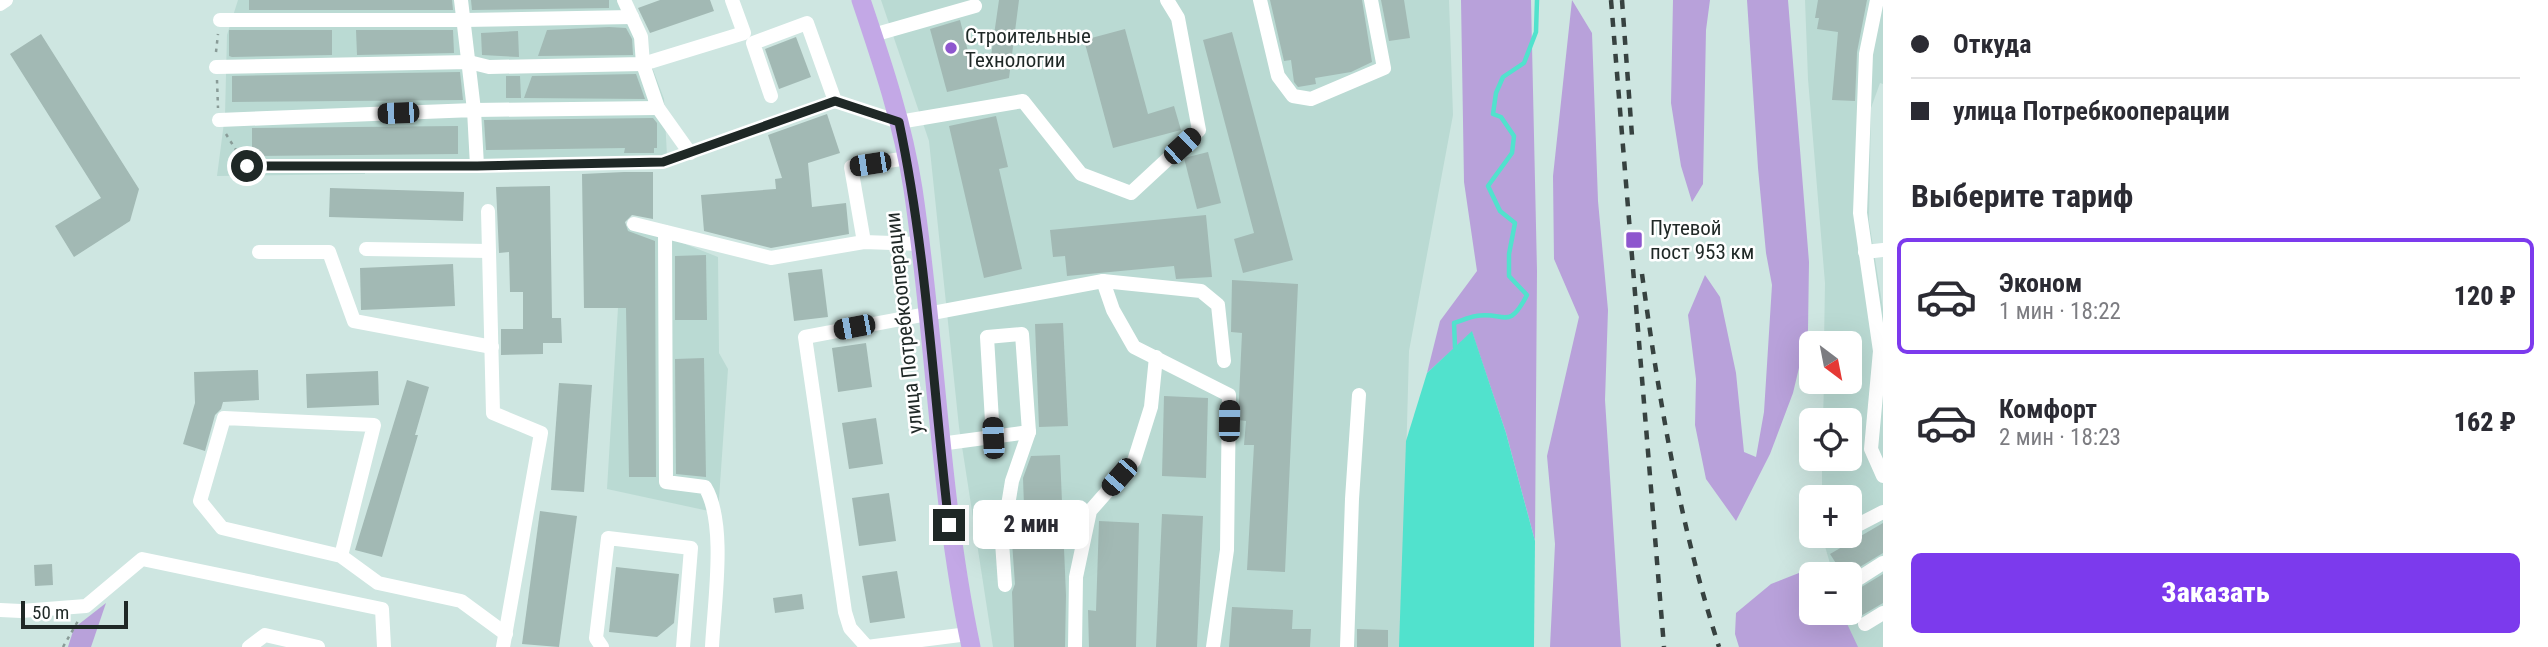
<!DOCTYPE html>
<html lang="ru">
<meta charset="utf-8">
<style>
:root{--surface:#fff;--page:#f2f2f3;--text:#2b2b33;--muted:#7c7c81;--line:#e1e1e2;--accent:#7c3aed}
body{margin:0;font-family:"Roboto Condensed",sans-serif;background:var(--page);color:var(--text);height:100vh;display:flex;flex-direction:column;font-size:26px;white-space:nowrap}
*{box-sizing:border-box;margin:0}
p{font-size:23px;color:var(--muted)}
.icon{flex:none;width:38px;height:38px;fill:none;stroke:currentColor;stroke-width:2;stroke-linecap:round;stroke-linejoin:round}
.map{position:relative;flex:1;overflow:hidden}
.side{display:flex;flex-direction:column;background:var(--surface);width:665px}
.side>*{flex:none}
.top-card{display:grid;align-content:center;height:154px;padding:0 28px;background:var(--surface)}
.needle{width:46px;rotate:148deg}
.buttons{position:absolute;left:1799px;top:331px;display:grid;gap:14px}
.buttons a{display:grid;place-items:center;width:63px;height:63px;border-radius:10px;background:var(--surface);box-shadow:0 7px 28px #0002;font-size:35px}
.scale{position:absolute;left:21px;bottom:18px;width:107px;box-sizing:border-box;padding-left:7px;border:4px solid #1f2826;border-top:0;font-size:19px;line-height:24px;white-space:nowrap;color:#1f2826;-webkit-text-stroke:5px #fff;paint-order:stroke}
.end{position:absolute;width:32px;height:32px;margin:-16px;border:9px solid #1f2826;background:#fff;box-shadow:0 0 0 4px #fff}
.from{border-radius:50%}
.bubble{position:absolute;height:49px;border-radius:10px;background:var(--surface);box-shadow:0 7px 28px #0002;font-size:23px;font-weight:800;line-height:49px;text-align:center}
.car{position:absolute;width:21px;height:42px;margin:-21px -10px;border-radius:9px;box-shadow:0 0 5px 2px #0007;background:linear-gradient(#222 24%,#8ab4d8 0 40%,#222 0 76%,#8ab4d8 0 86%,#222 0)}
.top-card b{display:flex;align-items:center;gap:24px;height:66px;font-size:26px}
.top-card b+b{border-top:2px solid var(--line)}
.top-card i{width:18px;height:18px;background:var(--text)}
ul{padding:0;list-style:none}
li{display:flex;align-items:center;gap:21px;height:116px;margin:0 14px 10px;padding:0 14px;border:4px solid transparent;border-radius:10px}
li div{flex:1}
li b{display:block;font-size:26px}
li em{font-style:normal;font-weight:800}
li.active{border-color:var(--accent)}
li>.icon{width:63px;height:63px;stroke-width:1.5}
h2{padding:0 28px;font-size:32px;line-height:84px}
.primary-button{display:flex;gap:14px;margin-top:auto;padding:14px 28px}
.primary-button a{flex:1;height:80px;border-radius:10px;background:var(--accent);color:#fff;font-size:28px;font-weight:800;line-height:80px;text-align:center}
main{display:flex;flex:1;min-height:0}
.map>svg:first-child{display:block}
.built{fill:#badad3}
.green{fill:#b8a1da}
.water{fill:#51e2cd}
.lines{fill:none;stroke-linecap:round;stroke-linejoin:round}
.stream{stroke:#51e2cd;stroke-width:4.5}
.building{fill:#a2b9b4}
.path{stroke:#899b97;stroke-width:2.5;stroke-dasharray:3.5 5;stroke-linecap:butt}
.minor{stroke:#fff;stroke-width:14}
.major{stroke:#c3a8e6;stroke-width:19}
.rail{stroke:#374240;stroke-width:4.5;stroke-dasharray:9 9;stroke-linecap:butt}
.route{stroke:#1f2826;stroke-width:9}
.poi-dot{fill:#8e56ce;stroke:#fff;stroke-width:2.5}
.labels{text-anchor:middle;stroke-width:5;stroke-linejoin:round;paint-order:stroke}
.poi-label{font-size:21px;fill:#1f2826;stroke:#fff;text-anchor:start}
.street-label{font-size:21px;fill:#1f2826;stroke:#fff}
</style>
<main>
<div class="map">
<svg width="1883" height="647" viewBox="0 0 1883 647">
<rect width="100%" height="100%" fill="#cee6e1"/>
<g class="built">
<path d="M238 0H627L664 99 667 156 365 163V174L217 176 225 115 227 35Z"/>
<path d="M881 0H1449L1453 115 1409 351 1401 647H993L959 427 929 141Z"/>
<path d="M1805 0H1883V84L1880 83 1871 108 1869 221 1883 309V647H1853L1844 613 1850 612V574H1833L1822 536H1850V497H1822V459L1850 458V420H1823L1824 382H1850V343H1824L1825 283 1808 79Z"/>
<path d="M623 225 675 240 718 257 719 353 728 369 718 513 607 489Z"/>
</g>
<g class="green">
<path d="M1461 0H1531L1537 271 1535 541 1506 433 1472 332 1427 373 1440 321 1477 271 1464 182Z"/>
<path d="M1572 0 1592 33 1598 201 1608 310 1605 400 1621 647H1550L1555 544 1547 456 1579 317 1554 259 1553 176Z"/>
<path d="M1673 0H1710L1706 30 1703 184 1692 202 1681 166 1671 103Z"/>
<path d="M1747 0H1788L1809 262 1808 330 1793 393 1770 454 1736 521 1706 479 1695 425 1696 379 1688 315 1705 275 1720 297 1736 373 1744 452 1756 457 1764 412 1772 285 1766 253 1758 168Z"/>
<path d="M1814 567 1819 574H1811V612L1842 613 1858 647H1739L1735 634 1736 613 1771 584Z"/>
<path d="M106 603 91 647H68L74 628Z"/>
</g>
<path class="water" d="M1472 331 1506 433 1535 541 1534 647H1399L1406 441 1427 373Z"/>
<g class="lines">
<path class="stream" d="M1459 352 1455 347 1454 323C1461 321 1469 317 1476 316 1505 311 1508 332 1527 295L1509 276V254L1515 223 1500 211 1488 186 1512 153 1514 136 1501 117 1493 114 1496 93 1503 77 1524 63 1536 32 1537 0"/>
</g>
<g class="building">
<path d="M249 0H452L453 10H249Z"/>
<path d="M471 0H609V8L472 10Z"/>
<path d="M660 0H710L714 11 650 33 638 8Z"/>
<path d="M999 0H1019L1009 78 947 92 930 29 960 20 972 67 990 63Z"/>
<path d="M1270 0H1362L1372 62 1351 72 1315 78 1316 84 1298 87 1294 82 1291 60 1284 61Z"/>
<path d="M1381 0H1404L1410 38 1389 41Z"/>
<path d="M1818 0H1867L1857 52 1855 101 1832 100 1838 32 1817 29 1819 18H1815Z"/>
<path d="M609 27 626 28 632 39 633 55 538 56 547 30Z"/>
<path d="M1125 29 1148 114 1174 106 1181 130 1113 148 1084 40Z"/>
<path d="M229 30H332V55L232 57 229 56Z"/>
<path d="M356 30H453L454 53 357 55Z"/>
<path d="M518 31 519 57 482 55 481 33Z"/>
<path d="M1232 32 1293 260 1243 273 1234 239 1254 233 1203 40Z"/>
<path d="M41 34 139 189 130 221 74 257 55 226 101 198 10 54Z"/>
<path d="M796 37 811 77 779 89 765 49Z"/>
<path d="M460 72 463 100 232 102V76Z"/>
<path d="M636 74 645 99 524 98 532 76Z"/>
<path d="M506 76H520L521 98H506Z"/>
<path d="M827 114 840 153 808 163 812 207 846 203 849 234 771 248 704 231 701 195 776 189 775 179 782 178 768 135Z"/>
<path d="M996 116 1008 167 999 169 1022 269 984 278 949 126Z"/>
<path d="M653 118 657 123V148H654V153H624L625 148 486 150 484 120Z"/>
<path d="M458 126V154L252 156V128Z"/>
<path d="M1208 152 1221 203 1197 209 1184 158Z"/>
<path d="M624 172H653V219L632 215 625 222 628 231 655 241 656 477H629L626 308H584L582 174Z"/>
<path d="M550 186 552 318H561L562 343H543V354L501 355V329H523V292H510L509 252 499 253 496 187Z"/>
<path d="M330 188 464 192 463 221 329 217Z"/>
<path d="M1206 215 1212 277 1176 279 1174 266 1067 276 1065 256 1053 257 1050 230Z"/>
<path d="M706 255 707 320H675V256Z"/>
<path d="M453 264 455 306 361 310 360 268Z"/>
<path d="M822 269 828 317 794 321 788 273Z"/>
<path d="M1232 280 1298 284 1285 572 1247 570 1254 445H1244L1246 421 1238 420 1242 333 1231 332Z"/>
<path d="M1063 323 1068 426 1039 427 1035 324Z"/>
<path d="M866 343 872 387 838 392 832 348Z"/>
<path d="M704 358 706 477 676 474 675 359Z"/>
<path d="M258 370 259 400 223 402 221 409 215 415 205 451 183 444 195 403 194 372Z"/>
<path d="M378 371 379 405 307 408 306 374Z"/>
<path d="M407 380 429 387 415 435H418L382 557 355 550Z"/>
<path d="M559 383 592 385 584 492 551 490Z"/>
<path d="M1164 396 1208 398 1206 478 1162 476Z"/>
<path d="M876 418 883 464 849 469 842 423Z"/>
<path d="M1060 455 1066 595 1065 647H1014L1012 592 1015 584 1012 542 1013 534 1025 533 1023 478 1031 456Z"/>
<path d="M889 493 896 541 859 546 852 498Z"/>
<path d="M540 511 577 516 559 647 522 644Z"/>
<path d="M1162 514 1203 516 1197 647H1156Z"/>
<path d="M1099 521 1139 523 1136 647H1089L1088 610 1096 611Z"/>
<path d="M1883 523V553L1848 574H1843L1830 554Z"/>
<path d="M52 564 53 585 35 586 34 565Z"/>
<path d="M616 567 679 574 674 623 657 637 609 632Z"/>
<path d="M897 571 905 618 870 623 862 576Z"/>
<path d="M1883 574V603L1859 617 1850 602V594Z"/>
<path d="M802 594 804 609 775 613 773 598Z"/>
<path d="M1232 607 1293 610 1292 629H1311L1310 647H1229Z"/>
<path d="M1357 629 1388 630V647H1357Z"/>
</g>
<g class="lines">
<g class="path">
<path d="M216 52 218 34"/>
<path d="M217 80 218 108"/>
<path d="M226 134 239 155"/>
<path d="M63 647 78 621"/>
</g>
<g class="minor">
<path d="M461 0 474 110 658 108"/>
<path d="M624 0 641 37 643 64 658 108 690 153"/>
<path d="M1260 0 1278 76 1293 96 1311 99 1384 68 1371 0"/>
<path d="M1877 0 1866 54 1860 213 1880 351 1871 449 1883 476"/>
<path d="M0 4 6 0"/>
<path d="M220 20H464L632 17"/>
<path d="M873 35 975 6"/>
<path d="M216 67 469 62 489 67 643 64 744 33 732 0"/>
<path d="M771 96 753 43 807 23 835 101 899 122 1023 101 1081 174 1131 193 1199 130 1178 18 1167 0"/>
<path d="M219 120 474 110 477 166"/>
<path d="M246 166H477L663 162 835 101"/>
<path d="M488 211 493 413 541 433 503 647"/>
<path d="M634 224 771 258 864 242 920 244"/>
<path d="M665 232 666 482 705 487C727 523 714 604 712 647"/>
<path d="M864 242 851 167 907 158"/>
<path d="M366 249 489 251"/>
<path d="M259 252H329L354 321 492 347"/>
<path d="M1865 252 1883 250"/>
<path d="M1103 281 1113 310 1134 347 1229 395 1227 550 1213 647"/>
<path d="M993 438 987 337 1022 334 1029 432 1012 481 1002 542 1005 585"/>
<path d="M940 444 1029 432"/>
<path d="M1850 529 1883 512"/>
<path d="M1835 536H1837"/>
<path d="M341 556 222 528 200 501 224 418 374 425 341 556 378 583 461 601 506 634"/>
<path d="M1850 584 1883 563"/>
<path d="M0 610 21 611 86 606 142 559 382 609 384 647"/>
<path d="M1865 624 1883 613"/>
<path d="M249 647 265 635 318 647"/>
<path d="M602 647 596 638 608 538 691 548 683 647"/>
<path d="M867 647 850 628 845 612 805 337 1103 281 1201 291 1218 305 1224 361"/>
<path d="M867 647 968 634"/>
<path d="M1075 647 1076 577 1090 511 1134 461 1151 407 1156 357"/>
<path d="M1347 647 1352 499 1359 395"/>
</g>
<path class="major" d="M861 0C882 62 903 124 913 189 936 342 939 496 971 647"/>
<g class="rail">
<path d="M1611 0 1664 647"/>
<path d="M1622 0 1632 136"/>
<path d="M1642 274C1659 400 1680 526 1719 647"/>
</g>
</g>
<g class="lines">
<path class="route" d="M247 166H477L663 162 835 101 899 122C927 255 933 390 949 525"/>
</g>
<g class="poi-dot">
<circle cx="951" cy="48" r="7"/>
<rect x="1625" y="231" width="18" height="18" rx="3.5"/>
</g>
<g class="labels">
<g class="poi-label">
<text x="965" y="43">Строительные<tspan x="965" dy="24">Технологии</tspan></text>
<text x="1650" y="235">Путевой<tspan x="1650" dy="24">пост 953 км</tspan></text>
</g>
<g class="street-label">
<text transform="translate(904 323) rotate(-96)" y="7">улица Потребкооперации</text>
</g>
</g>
</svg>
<div class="buttons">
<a><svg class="needle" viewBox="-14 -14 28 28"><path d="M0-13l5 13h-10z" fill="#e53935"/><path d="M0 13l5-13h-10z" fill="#7c7c81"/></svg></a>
<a><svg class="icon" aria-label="locate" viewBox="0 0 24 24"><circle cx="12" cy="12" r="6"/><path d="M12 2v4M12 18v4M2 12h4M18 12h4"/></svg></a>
<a>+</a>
<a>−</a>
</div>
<div class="scale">50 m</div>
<i class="end from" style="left:247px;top:166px"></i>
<i class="end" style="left:949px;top:525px"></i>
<div class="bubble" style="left:973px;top:500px;width:116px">2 мин</div>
<i class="car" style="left:398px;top:113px;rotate:268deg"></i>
<i class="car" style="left:1182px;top:146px;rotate:47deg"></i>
<i class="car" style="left:870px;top:164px;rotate:261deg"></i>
<i class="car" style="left:854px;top:327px;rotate:259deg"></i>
<i class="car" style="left:1229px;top:421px;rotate:1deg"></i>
<i class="car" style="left:993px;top:438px;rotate:357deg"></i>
<i class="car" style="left:1119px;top:477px;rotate:221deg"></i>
</div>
<section class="side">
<div class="top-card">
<b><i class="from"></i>Откуда</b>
<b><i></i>улица Потребкооперации</b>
</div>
<h2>Выберите тариф</h2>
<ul>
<li class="active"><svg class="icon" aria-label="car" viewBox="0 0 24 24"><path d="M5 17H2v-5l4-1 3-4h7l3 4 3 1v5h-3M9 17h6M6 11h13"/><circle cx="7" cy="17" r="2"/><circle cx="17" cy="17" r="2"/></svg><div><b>Эконом</b><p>1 мин · 18:22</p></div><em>120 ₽</em></li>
<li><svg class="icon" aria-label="car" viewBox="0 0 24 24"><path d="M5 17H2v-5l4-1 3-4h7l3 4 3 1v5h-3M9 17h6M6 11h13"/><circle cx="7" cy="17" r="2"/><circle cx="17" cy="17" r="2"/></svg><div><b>Комфорт</b><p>2 мин · 18:23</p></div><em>162 ₽</em></li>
</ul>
<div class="primary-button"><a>Заказать</a></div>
</section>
</main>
